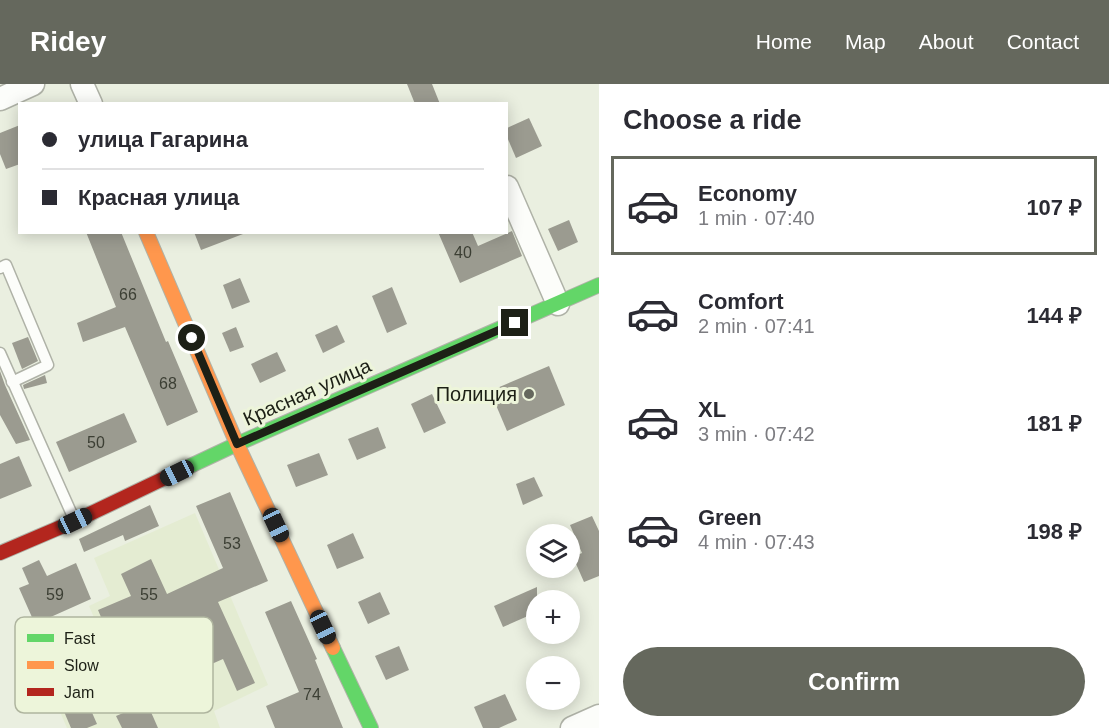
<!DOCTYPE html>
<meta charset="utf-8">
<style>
:root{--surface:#fff;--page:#f2f2f3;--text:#2b2b33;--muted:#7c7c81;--line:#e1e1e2;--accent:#65685d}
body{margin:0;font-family:Helvetica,sans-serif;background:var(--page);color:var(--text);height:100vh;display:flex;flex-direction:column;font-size:22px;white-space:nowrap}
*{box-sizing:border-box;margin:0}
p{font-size:20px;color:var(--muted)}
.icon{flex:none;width:33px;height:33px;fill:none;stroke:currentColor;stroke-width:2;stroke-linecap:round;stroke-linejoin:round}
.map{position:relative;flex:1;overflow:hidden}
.side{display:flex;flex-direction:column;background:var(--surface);width:510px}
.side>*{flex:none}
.banner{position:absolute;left:18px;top:18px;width:490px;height:132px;border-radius:0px;box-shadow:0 3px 15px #0003;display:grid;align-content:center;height:132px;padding:0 24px;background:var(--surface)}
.fabs{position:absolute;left:526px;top:440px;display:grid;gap:12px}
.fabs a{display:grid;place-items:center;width:54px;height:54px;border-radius:50%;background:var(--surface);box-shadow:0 3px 15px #0003;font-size:30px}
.end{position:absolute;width:27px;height:27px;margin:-14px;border:8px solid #1d2016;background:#fff;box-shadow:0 0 0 3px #fff}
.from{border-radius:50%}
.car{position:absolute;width:18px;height:36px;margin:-18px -9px;border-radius:8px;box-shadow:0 0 4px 2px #0007;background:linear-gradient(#222 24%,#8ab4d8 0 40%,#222 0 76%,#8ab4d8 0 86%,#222 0)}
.banner b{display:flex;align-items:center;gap:21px;height:57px;font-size:22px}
.banner b+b{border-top:2px solid var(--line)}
.banner i{width:15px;height:15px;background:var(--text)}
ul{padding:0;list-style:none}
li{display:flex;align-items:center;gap:18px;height:99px;margin:0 12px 9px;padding:0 12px;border:3px solid transparent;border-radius:0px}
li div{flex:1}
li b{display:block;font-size:22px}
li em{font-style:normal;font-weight:700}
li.current{border-color:var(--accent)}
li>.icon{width:54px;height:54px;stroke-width:1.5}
h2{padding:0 24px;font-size:27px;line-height:72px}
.primary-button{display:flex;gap:12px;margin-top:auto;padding:12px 24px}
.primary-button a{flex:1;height:69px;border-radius:36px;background:var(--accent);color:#fff;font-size:24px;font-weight:700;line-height:69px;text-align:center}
header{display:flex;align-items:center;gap:36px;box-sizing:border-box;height:84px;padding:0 30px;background:var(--accent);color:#fff}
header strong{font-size:28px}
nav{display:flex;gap:33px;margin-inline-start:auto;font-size:21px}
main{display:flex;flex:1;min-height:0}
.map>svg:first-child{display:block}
.built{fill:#e4ecd2}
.building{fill:#9b9b90}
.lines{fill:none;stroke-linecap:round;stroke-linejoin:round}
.lane-casing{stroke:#afb2a7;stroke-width:13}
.street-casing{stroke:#afb2a7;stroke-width:25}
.fast-casing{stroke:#afb2a7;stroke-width:16}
.slow-casing{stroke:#afb2a7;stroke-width:16}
.jam-casing{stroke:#afb2a7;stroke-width:16}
.lane{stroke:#fcfdfa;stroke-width:10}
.street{stroke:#fcfdfa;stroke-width:22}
.fast{stroke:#63d668;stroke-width:14}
.slow{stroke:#ff974d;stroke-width:14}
.jam{stroke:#b3261e;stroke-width:14}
.route{stroke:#1d2016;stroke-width:8}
.poi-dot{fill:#65685d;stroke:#edf5da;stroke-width:2}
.labels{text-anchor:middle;stroke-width:6;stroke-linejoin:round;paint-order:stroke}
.number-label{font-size:16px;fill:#3c3f34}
.street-label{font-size:20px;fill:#1d2016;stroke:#edf5da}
.poi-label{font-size:20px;fill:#1d2016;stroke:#edf5da;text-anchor:end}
.key{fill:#edf5da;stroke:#afb59f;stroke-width:1.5}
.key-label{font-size:16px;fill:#1d2016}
</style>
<header>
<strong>Ridey</strong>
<nav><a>Home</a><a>Map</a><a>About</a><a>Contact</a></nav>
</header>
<main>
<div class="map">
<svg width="599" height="644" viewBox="0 0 599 644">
<rect width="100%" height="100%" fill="#eaefe0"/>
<path class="built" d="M195 429 268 601 214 627 220 644H67L45 593 108 566 89 522 110 512 94 474Z"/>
<g class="building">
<path d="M407 0H432L440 20H415Z"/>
<path d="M529 34 542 62 516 74 507 53V44Z"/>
<path d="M20 41V80L6 85 0 70V49Z"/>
<path d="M569 136 578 158 558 167 548 145Z"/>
<path d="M512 147 522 172 460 199 438 148H472L478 162Z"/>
<path d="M86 148H121L166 258 168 257 198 328 167 342 125 243 83 258 77 239 116 223Z"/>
<path d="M194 148H242L243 150 201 166Z"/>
<path d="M240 194 250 218 232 225 223 201Z"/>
<path d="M392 203 407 240 387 249 372 212Z"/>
<path d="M337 241 345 258 323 269 315 251Z"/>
<path d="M236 243 244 263 230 268 222 249Z"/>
<path d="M28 253 38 277 22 285 12 259Z"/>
<path d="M277 268 286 287 260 299 251 280Z"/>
<path d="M549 282 565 321 507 347 490 307Z"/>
<path d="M0 287 5 301 30 356 16 360 0 331Z"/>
<path d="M45 291 47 299 24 305 23 301Z"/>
<path d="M432 310 446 339 424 349 411 320Z"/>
<path d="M124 329 137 358 69 388 56 358Z"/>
<path d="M378 343 386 364 357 376 348 355Z"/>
<path d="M319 369 328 391 296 403 287 381Z"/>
<path d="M19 372 32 402 0 415V380Z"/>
<path d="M534 393 543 412 523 421 516 400Z"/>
<path d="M230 408 268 497 218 518 255 599 237 607 223 575 166 600 152 567 121 580 98 526 131 512 121 490 151 475 167 510 223 484 196 422Z"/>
<path d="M150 421 159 442 125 457 123 451 84 468 79 455Z"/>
<path d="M592 432 599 447V492L584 498 573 473 582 469 570 441Z"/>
<path d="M353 449 364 474 337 485 327 461Z"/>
<path d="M39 476 47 492 76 479 91 515 35 540 19 504 29 500 22 484Z"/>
<path d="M537 503V528L503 543 494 522Z"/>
<path d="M380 508 390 530 368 540 358 518Z"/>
<path d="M291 517 317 575 315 576 343 644H275L266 622 299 608 265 528Z"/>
<path d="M399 562 409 586 386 596 375 572Z"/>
<path d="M77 594 97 640 87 644H71L54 604Z"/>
<path d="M505 610 517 636 499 644H483L474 623Z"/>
<path d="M147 619 158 644H122L116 632Z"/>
</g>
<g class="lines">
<defs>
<g id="lane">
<path d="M0 184 6 181 48 281 12 298"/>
<path d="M0 269 74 435"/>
</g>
<g id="street">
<path d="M82 0 91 20"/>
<path d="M0 15 33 0"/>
<path d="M507 103 558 220"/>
<path d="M572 644 599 632"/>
</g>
<g id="fast">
<path d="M171 391 237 360 599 201"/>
<path d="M333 564 371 644"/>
</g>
<path id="slow" d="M146 148 237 360 333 564"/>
<path id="jam" d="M0 469 75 437 171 391"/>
</defs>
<use href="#lane" class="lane-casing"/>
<use href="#street" class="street-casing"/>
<use href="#fast" class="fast-casing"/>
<use href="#slow" class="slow-casing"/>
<use href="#jam" class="jam-casing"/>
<use href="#lane" class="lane"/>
<use href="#street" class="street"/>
<use href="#fast" class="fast"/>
<use href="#slow" class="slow"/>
<use href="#jam" class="jam"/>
</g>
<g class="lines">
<path class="route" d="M192 254 237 360 515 239"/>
</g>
<circle class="poi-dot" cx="529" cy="310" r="6"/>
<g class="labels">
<g class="number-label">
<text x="463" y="174">40</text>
<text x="128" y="216">66</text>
<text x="168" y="305">68</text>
<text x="96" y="364">50</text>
<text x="232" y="465">53</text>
<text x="55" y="516">59</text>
<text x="149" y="516">55</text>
<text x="312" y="616">74</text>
</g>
<g class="street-label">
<text transform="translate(307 308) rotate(-24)" y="7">Красная улица</text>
</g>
<g class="poi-label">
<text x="517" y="317">Полиция</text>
</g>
</g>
<rect x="15" y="533" width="198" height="96" rx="9" class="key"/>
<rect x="27" y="550" width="27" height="8" fill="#63d668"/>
<rect x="27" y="577" width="27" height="8" fill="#ff974d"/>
<rect x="27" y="604" width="27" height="8" fill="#b3261e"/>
<g class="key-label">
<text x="64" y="560">Fast</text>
<text x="64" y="587">Slow</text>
<text x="64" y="614">Jam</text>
</g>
</svg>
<div class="fabs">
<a><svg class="icon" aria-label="layers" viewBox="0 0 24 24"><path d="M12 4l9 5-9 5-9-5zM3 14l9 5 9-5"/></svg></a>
<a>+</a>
<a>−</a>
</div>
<i class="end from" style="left:192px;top:254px"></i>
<i class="end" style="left:515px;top:239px"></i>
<i class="car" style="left:177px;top:389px;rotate:244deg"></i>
<i class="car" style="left:75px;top:437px;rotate:65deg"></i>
<i class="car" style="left:276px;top:441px;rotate:155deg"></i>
<i class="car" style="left:323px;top:543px;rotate:155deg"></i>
<div class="banner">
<b><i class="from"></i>улица Гагарина</b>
<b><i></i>Красная улица</b>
</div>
</div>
<section class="side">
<h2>Choose a ride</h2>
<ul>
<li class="current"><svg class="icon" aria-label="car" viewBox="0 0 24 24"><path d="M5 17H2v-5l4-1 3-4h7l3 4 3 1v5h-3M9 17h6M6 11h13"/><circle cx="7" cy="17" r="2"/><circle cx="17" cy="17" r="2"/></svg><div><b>Economy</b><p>1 min · 07:40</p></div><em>107 ₽</em></li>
<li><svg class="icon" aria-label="car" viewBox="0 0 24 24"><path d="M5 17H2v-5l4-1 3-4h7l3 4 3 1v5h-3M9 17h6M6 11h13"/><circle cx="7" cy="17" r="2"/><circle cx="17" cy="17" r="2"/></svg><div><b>Comfort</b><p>2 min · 07:41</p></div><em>144 ₽</em></li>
<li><svg class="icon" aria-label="car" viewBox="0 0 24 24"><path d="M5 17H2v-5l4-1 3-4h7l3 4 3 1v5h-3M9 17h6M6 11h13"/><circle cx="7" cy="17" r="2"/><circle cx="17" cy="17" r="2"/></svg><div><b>XL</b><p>3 min · 07:42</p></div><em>181 ₽</em></li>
<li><svg class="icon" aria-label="car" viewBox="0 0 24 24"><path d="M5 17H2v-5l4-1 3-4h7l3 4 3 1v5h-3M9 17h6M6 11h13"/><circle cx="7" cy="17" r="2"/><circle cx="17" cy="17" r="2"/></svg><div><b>Green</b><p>4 min · 07:43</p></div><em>198 ₽</em></li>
</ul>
<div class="primary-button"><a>Confirm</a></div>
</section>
</main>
